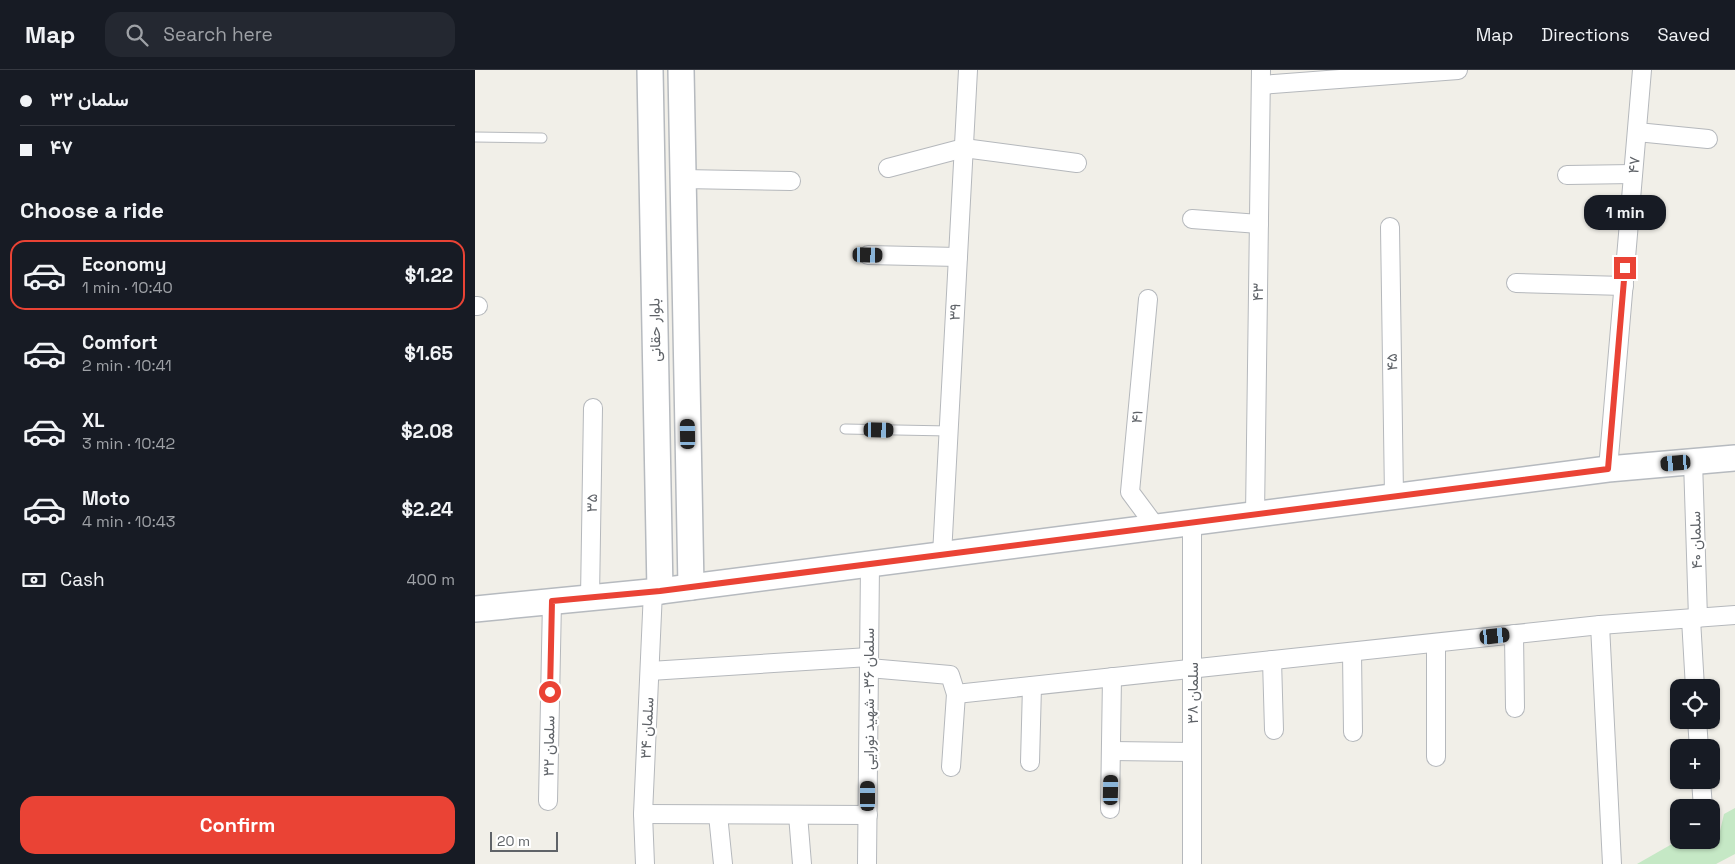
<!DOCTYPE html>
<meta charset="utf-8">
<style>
:root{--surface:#171b24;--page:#242831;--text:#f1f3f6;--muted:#9ea1a6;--line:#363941;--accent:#ea4335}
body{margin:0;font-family:"Space Grotesk",Vazirmatn,sans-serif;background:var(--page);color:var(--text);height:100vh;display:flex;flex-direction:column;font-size:19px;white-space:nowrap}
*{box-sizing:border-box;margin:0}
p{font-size:16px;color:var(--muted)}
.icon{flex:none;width:28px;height:28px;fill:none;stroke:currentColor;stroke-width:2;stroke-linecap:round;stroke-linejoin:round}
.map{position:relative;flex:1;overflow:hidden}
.drawer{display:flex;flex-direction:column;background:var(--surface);width:475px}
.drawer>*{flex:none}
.top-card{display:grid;align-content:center;height:110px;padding:0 20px;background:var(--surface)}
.controls{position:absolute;left:1195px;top:609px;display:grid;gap:10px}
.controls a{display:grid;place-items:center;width:50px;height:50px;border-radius:10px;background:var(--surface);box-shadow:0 1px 4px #0004;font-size:25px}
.scale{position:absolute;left:15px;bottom:12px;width:68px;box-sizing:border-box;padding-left:5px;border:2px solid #5f6368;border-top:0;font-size:14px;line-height:18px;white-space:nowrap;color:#5f6368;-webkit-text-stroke:4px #fff;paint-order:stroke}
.end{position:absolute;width:22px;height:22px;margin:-11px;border:6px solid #ea4335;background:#fff;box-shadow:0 0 0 2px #fff}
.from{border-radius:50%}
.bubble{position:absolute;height:35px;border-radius:15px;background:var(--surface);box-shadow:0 1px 4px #0004;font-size:16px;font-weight:800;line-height:35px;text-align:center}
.car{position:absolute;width:15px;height:30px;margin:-15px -8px;border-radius:6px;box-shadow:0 0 4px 1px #0007;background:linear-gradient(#222 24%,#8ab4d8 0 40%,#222 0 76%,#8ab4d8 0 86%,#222 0)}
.top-card b{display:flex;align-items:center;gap:18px;height:48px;font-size:19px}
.top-card b+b{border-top:1px solid var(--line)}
.top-card i{width:12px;height:12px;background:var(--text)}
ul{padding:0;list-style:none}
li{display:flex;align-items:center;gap:15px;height:70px;margin:0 10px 8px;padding:0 10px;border:2px solid transparent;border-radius:15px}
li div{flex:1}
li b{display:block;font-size:19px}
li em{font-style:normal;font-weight:800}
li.on{border-color:var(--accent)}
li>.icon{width:45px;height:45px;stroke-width:1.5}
h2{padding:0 20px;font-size:22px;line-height:60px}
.pay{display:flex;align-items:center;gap:12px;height:55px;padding:0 20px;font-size:19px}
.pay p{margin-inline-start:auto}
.primary-button{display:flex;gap:10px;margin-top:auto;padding:10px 20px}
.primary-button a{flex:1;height:58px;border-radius:15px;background:var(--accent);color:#fff;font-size:20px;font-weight:800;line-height:58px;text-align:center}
header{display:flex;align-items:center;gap:30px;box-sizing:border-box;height:70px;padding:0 25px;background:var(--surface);border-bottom:1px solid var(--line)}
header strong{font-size:24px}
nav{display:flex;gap:28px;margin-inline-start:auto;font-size:18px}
.search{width:350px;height:45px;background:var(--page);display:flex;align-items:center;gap:12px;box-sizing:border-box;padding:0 18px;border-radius:15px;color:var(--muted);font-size:19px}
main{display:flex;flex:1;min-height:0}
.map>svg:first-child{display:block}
.green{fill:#c5e8c5}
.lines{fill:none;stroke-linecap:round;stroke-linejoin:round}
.lane-casing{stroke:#b5b8bc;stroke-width:11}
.street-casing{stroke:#b5b8bc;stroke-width:20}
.secondary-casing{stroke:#b6babf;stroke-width:28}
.lane{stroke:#fff;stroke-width:9}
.street{stroke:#fff;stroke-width:18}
.secondary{stroke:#fff;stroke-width:25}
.route{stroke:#ea4335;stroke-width:6}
.labels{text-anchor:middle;stroke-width:4.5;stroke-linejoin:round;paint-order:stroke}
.street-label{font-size:15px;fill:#5f6368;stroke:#fff}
</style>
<header>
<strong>Map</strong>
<div class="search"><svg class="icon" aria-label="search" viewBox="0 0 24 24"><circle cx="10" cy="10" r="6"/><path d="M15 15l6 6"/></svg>Search here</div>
<nav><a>Map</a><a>Directions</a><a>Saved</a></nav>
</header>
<main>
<section class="drawer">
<div class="top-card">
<b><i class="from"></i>سلمان ۳۲</b>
<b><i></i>۴۷</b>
</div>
<h2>Choose a ride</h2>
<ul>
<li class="on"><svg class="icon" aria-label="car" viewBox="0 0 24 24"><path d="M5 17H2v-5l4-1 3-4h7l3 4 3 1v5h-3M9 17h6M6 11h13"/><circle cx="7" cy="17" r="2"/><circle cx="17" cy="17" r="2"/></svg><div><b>Economy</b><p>1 min · 10:40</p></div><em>$1.22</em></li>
<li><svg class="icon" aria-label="car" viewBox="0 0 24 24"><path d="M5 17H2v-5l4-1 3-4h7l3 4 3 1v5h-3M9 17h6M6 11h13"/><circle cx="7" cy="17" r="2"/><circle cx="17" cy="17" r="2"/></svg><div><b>Comfort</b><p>2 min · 10:41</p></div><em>$1.65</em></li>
<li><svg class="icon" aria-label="car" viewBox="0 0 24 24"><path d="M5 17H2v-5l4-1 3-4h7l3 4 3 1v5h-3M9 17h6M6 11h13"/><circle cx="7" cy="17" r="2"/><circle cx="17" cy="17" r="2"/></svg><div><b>XL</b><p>3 min · 10:42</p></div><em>$2.08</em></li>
<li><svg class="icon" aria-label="car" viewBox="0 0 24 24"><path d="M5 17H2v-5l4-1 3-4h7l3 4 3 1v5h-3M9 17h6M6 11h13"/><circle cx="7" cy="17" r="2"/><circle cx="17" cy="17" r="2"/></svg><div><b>Moto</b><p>4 min · 10:43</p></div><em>$2.24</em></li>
</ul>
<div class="pay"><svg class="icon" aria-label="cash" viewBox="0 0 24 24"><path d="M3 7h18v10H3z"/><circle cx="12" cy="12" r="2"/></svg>Cash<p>400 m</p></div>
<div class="primary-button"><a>Confirm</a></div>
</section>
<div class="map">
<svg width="1260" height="794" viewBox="0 0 1260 794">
<rect width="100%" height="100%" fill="#f1efe8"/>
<path class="green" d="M1260 738V784L1241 794H1162L1204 770H1221L1227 772 1231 770H1236V767L1245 761 1249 744Z"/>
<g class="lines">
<defs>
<g id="lane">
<path d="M0 67 67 68"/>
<path d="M370 359 474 361"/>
</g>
<g id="street">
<path d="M786 15 983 0"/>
<path d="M1162 62 1233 69"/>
<path d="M413 98 489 78 602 93"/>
<path d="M1092 105 1158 104"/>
<path d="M208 109 316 111"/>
<path d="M717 149 784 154"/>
<path d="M915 157 919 426"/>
<path d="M393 185 483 187"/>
<path d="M1041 213 1149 216"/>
<path d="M673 229 655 422 681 457"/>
<path d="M0 236H3"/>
<path d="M1218 391 1223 548"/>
<path d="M1133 399 1167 0"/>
<path d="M780 445 786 0"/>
<path d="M467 485 493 0"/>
<path d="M115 528 118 338"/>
<path d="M1216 549 1220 618"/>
<path d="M1125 555 1137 794"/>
<path d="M1039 564 1040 638"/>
<path d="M961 573V687"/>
<path d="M877 582 878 662"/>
<path d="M797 590 799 660"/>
<path d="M394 598 475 605 481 624 1125 555 1260 545"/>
<path d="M175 601 394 587"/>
<path d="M1222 650 1224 678"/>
<path d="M636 681 717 682"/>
<path d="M555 692 557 616"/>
<path d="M476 697 481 624"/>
<path d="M1226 710 1228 738"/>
<path d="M73 731 77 531"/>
<path d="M635 739 637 607"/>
<path d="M168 744 393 745"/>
<path d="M243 745 248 794"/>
<path d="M323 745 327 794"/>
<path d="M170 794 168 744 178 521"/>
<path d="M392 794 395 494"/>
<path d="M717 794V453"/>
</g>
<g id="secondary">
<path d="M175 0 185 521"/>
<path d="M206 0 216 517"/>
<path d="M0 539 185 521 1133 399 1260 388"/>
</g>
</defs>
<use href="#lane" class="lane-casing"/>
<use href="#street" class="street-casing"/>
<use href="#secondary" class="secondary-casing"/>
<use href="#lane" class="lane"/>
<use href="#street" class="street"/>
<use href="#secondary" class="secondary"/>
</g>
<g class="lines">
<path class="route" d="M75 622 77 531 185 521 1133 399 1150 198"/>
</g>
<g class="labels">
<g class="street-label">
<text transform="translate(1159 95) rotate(-85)" y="5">۴۷</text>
<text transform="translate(783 222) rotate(-89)" y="5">۴۳</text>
<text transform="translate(480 242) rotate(-87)" y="5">۳۹</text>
<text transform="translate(180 260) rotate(-91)" y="5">بلوار حقانی</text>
<text transform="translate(917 292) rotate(-91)" y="5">۴۵</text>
<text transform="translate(662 347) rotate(-85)" y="5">۴۱</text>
<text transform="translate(117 433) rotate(-89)" y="5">۳۵</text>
<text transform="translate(1221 470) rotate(-92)" y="5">سلمان ۴۰</text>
<text transform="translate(718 623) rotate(-90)" y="5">سلمان ۳۸</text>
<text transform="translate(394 629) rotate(-90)" y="5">سلمان ۳۶- شهید نورایی</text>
<text transform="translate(172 658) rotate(-87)" y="5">سلمان ۳۴</text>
<text transform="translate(74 676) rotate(-89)" y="5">سلمان ۳۲</text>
</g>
</g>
</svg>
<div class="controls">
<a><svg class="icon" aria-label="locate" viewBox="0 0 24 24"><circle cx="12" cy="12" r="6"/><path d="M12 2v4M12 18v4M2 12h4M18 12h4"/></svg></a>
<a>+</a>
<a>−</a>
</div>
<div class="scale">20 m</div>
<i class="end from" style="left:75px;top:622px"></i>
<i class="end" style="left:1150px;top:198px"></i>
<div class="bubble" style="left:1109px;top:125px;width:82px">1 min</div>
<i class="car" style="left:393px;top:185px;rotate:91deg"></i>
<i class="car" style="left:404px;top:360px;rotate:91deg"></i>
<i class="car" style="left:213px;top:364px;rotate:359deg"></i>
<i class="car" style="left:1201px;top:393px;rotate:265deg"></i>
<i class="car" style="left:1020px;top:566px;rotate:84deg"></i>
<i class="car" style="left:636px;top:720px;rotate:1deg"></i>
<i class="car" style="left:393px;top:726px;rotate:0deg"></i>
</div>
</main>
